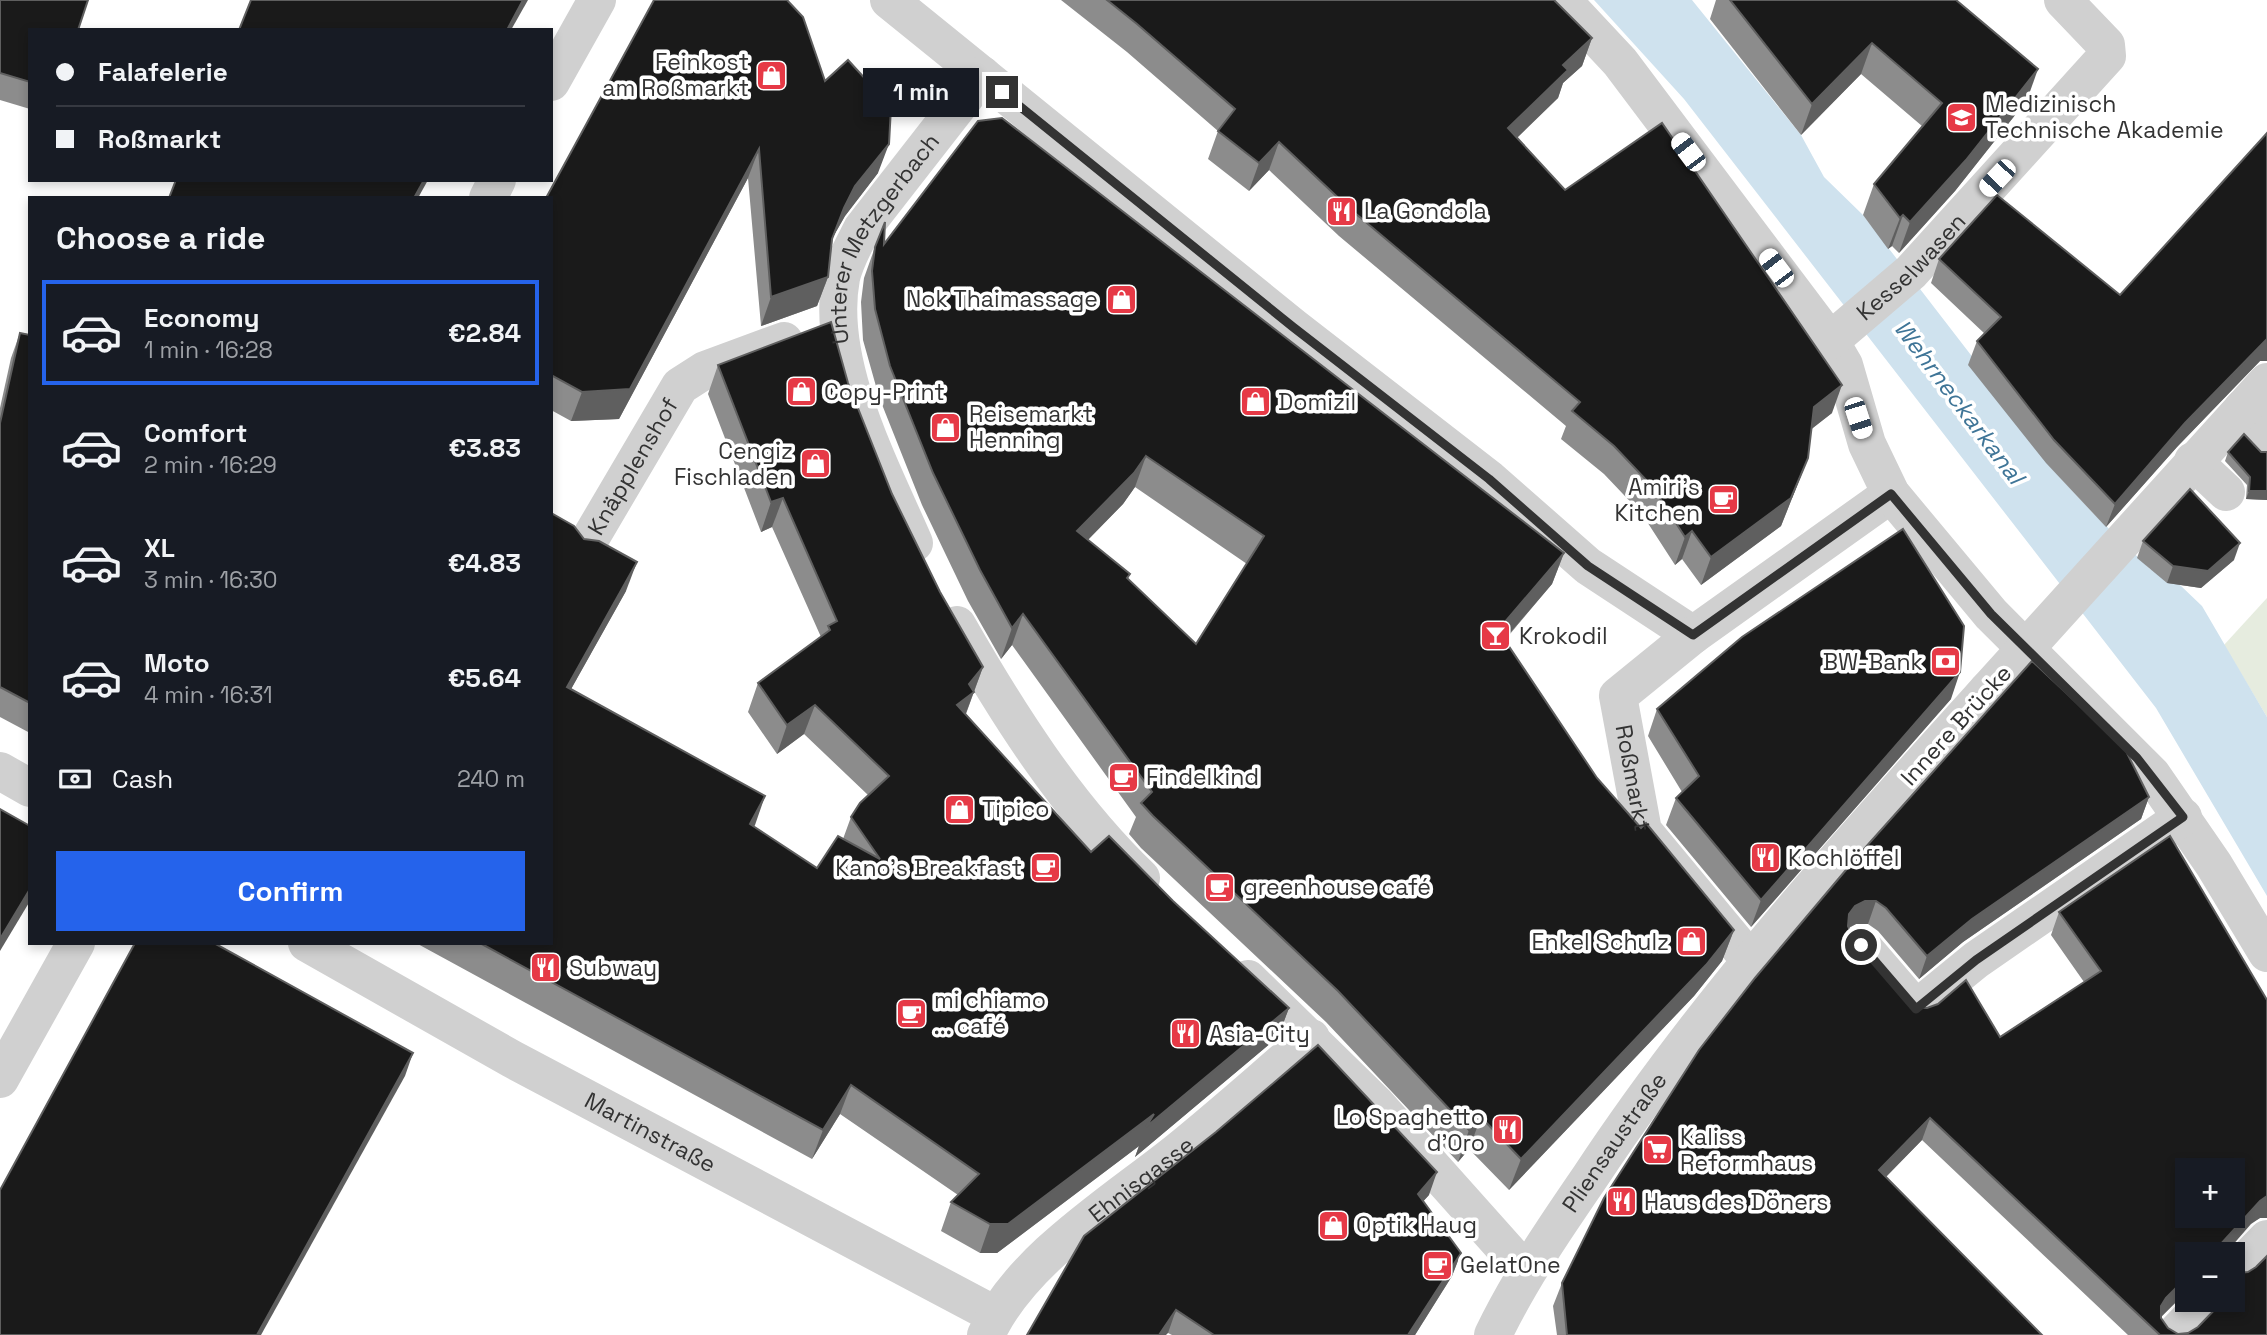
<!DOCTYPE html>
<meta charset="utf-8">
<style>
:root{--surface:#171b24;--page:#242831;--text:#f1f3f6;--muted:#9ea1a6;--line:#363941;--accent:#2563eb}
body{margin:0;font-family:"Space Grotesk",sans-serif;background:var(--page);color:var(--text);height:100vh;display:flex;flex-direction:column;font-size:26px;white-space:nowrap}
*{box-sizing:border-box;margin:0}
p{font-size:23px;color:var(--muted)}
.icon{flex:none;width:38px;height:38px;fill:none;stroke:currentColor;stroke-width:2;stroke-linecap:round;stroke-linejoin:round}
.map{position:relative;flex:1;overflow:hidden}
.side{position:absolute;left:28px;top:196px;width:525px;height:749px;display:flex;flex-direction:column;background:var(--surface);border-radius:0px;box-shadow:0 4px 10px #0003}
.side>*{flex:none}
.top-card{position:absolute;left:28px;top:28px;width:525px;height:154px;border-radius:0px;box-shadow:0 4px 10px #0003;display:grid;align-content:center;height:154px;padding:0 28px;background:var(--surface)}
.buttons{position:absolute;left:2175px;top:1158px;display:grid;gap:14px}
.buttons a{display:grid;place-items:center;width:70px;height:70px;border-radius:0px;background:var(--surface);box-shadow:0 4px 10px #0003;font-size:35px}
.end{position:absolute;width:32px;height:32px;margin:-16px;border:9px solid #333;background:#fff;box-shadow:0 0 0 4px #fff}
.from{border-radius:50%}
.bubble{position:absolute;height:49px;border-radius:0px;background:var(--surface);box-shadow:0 4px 10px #0003;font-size:23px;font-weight:700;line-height:49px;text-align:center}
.car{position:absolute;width:21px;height:42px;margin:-21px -10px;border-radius:9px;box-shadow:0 0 5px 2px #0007;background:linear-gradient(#fff 24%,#345 0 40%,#fff 0 76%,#345 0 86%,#fff 0)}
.top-card b{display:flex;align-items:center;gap:24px;height:66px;font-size:26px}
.top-card b+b{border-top:2px solid var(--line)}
.top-card i{width:18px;height:18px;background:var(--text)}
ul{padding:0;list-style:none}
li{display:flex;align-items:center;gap:21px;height:105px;margin:0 14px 10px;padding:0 14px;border:4px solid transparent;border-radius:0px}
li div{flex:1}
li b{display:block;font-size:26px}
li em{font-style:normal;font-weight:700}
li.on{border-color:var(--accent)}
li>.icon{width:63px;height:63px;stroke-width:1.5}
h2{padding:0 28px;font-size:32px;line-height:84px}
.pay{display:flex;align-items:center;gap:18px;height:77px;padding:0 28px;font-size:26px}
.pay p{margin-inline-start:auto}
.primary-button{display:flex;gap:14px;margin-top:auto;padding:14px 28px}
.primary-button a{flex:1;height:80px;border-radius:0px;background:var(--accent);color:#fff;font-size:28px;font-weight:700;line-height:80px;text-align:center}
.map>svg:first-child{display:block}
.green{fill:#e6ecdf}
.water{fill:#cfe2ee}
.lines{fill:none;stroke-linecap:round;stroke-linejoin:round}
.street{stroke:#d0d0d0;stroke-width:38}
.street-bridge{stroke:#d0d0d0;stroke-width:38}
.wall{fill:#8c8c8c;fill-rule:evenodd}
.shaded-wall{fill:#5f5f5f}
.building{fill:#1a1a1a;stroke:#5f5f5f;stroke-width:2;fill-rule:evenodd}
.route{stroke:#333;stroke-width:9}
.labels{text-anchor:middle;stroke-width:7;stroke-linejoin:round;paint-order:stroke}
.poi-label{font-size:23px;fill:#333;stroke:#fff;text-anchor:start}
.street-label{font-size:23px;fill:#333;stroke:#fff}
.water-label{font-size:24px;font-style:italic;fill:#3f7597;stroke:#fff}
</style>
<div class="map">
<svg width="2267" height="1335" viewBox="0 0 2267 1335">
<rect width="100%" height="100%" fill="#fff"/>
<path class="green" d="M2267 598V717L2224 645Z"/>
<path class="water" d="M1594 0H1692L1801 135 1824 177 1863 215 1974 359 1969 365 2054 471 2093 513 2150 569 2180 585 2202 606 2267 717V896L2156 708 1684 99Z"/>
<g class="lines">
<g class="street">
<path d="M889 0 1293 327 1489 479 1588 566 1693 635 1891 494"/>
<path d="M1562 0 1620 62 1830 341 1844 365 1867 444 1891 494 1991 614 2152 775 2214 865 2267 953"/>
<path d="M551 82 597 0"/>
<path d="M488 198 497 180"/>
<path id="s1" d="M1830 341 1911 272 2107 56 2106 45 2063 0"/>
<path d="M2243 408 2267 441"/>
<path d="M2193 461 2226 492"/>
<path id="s2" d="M914 543C881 467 825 363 841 278 845 260 854 245 862 229L982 75"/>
<path id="s3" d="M584 549 680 386 705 370 784 341"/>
<path d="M957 625C1008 714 1066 806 1141 878"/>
<path id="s4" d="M1693 635 1618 696 1643 831 1750 960"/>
<path d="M0 771 30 788"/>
<path id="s5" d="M307 943 512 1059 995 1315"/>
<path d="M1861 945 1916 1009 1976 960 2183 817"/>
<path d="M1248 979 1375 1103 1526 1272"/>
<path d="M0 1079 76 943"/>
<path d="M2233 1274 2267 1239"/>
<path id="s6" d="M986 1335C1020 1260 1113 1203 1177 1152 1223 1115 1266 1076 1311 1038"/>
<path id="s7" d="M1493 1335C1520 1279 1555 1228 1590 1177 1706 1001 1847 846 1988 690"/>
<path d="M2174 1335 2208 1300"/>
</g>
<path class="street-bridge" d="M1988 690 2267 382"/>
</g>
<g class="wall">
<path d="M0 0 30 30V109L0 100Z"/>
<path d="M1061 0H1554L1592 38 1582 66 1563 83 1558 98 1517 138 1565 190 1832 413 1811 429 1808 458 1781 526 1701 585 1682 559 1675 565 1642 514 1604 474 1561 439 1566 426 1339 236 1269 170 1249 191 1208 159 1218 131 1127 52Z"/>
<path d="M1716 0H1956L2027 100 1955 191 1899 253 1892 246 1888 249 1863 215 1874 184 1922 126 1861 74 1801 135 1710 19Z"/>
<path d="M825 81 878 173 845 216 833 237 828 277 817 306 761 326 748 178 619 419 571 421 551 410V198Z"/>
<path d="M2267 133V361H2260L2177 447 2106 527 2046 463 1968 365 1977 341 1985 334 1931 283 1939 259 2120 295Z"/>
<path d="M884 244 1564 553 1552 584 1505 640 1597 778 1734 930 1722 961 1694 996 1509 1190 1469 1149 1458 1162 1326 1022 1141 848 1129 834 1136 817 1012 645 1001 659 968 601 922 505 879 397 863 340 861 302 864 278 875 247ZM1135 487 1247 564 1196 644 1128 579 1130 574 1088 540 1123 504Z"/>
<path d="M20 333 30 335V733L0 717V408L11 358Z"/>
<path d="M718 365 848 383 892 494 940 592 983 667 966 714 1091 852 1173 901 1289 1008 1278 1037 1135 1157 1139 1146 997 1253H980L941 1231 951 1202 958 1195 840 1114 812 1159 416 943H551V513L626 591 571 689 754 827 817 868 843 839 851 817 868 795 804 734 777 754 748 712 758 683 821 637 772 527 761 532 708 394Z"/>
<path d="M2228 452H2267V500L2246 499 2247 485 2225 461Z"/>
<path d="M2143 541 2234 560 2201 588 2167 583 2137 558Z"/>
<path d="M1951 699 1751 927 1666 825 1676 798 1682 792 1648 736 1657 709Z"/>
<path d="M2149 797 2141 819 1963 942 1919 979 1878 931 1868 924H1856L1849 928 1852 936 1916 1007 2000 1037 2084 982 2051 935 2059 912 2267 1000 2260 1218 2188 1255V1290L2161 1317 2168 1328 2178 1334 2188 1333 2198 1327 2233 1300V1285L2237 1273 2267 1335H2128L1922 1140 1886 1177 2042 1335H1557L1553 1306 1562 1283 1856 858Z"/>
<path d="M1429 1195 1423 1201 1461 1253 1452 1276 1415 1335H1172L1168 1333 1027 1335Z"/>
</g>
<g class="shaded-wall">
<path d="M523 0H528L511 30H507Z"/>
<path d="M1592 38 1582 66 1563 83 1558 98 1498 156 1508 128 1563 65Z"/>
<path d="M1872 43 1861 74 1801 135 1812 104Z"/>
<path d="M2038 69 2027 100 1955 191 1899 253 1910 222Z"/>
<path d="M1279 142 1269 170 1249 191 1259 163Z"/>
<path d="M889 144 878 173 845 216 833 237 844 208 855 186Z"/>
<path d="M759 149 748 178 619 419 571 421 582 392Z"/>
<path d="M424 180H428L418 198H414Z"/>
<path d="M1903 215 1892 246 1888 249 1900 218Z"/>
<path d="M828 277 817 306 761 326 771 297Z"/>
<path d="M2267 339V361H2260L2177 447 2106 527 2115 504 2185 423Z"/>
<path d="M1842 385 1832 413 1804 435 1814 407Z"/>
<path d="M1146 456 1135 487 1123 504 1066 562 1077 531Z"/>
<path d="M1808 458 1781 526 1701 585 1711 557Z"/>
<path d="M2249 491H2267V500L2246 499Z"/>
<path d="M783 498 772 527 761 532 771 502Z"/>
<path d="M1692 531 1682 559 1675 565 1685 537Z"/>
<path d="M2240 543 2234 560 2201 588 2167 583 2173 566Z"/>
<path d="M1564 553 1552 584 1486 661 1498 630Z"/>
<path d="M637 562 626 591 556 716 567 687Z"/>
<path d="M1023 614 1012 645 1001 659 1012 628Z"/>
<path d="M983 667 963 721 957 705 969 684Z"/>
<path d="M1960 672 1951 699 1751 927 1761 900Z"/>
<path d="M815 705 804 734 777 754 787 725Z"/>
<path d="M765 796 755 825 739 854 750 824Z"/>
<path d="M2149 797 2141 819 1963 942 1919 979 1927 956 1972 919Z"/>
<path d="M30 889V901L0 951V939Z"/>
<path d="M1865 901H1876L1868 924H1856L1846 929 1849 914 1855 906Z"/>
<path d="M1734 930 1722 961 1694 996 1509 1190 1521 1159Z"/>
<path d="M1289 1008 1278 1037 1135 1157 1139 1146 997 1253H980L990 1224Z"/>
<path d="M413 1053 405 1076 261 1335H257Z"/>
<path d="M851 1085 840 1114 812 1159 823 1130Z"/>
<path d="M1481 1117 1469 1149 1458 1162 1469 1130Z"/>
<path d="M1930 1118 1922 1140 1871 1192 1879 1170Z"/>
<path d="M1437 1172 1429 1195 1410 1216 1418 1194Z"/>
<path d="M2267 1196V1218H2260L2251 1224 2224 1255H2217L2220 1245 2260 1201Z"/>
<path d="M1461 1253 1452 1276 1415 1335H1408Z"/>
<path d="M2188 1276V1290L2158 1320 2153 1329 2161 1306 2166 1298Z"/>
<path d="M1176 1310 1168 1333 1166 1335H1159Z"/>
</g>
<g class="building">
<path d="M0 0H88L78 30H30V82L0 73Z"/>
<path d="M251 0H523L507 30H239Z"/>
<path d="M654 0H787L803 17 825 81 848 60 891 107 889 144 855 186 844 208 832 239 828 277 771 297 759 149 630 389 582 392 553 376 551 379V198H546Z"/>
<path d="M1107 0H1554L1592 38 1563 65 1568 70 1508 128 1565 190 1662 123 1842 385 1814 407 1808 458 1791 498 1711 557 1692 531 1685 537 1652 486 1614 446 1572 411 1580 402 1349 208 1279 142 1259 163 1218 131 1235 109 1137 24Z"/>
<path d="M1730 0H1956L2038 69 1966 160 1910 222 1903 215 1900 218 1874 184 1942 103 1872 43 1812 104Z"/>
<path d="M1002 118 1564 553 1498 630 1597 778 1641 828 1646 823 1734 930 1706 965 1521 1159 1481 1117 1469 1130 1338 991 1153 816 1141 803 1152 792 1023 614 1012 628 980 570 933 473 890 366 875 309 872 271 875 247 885 222 884 244 978 121ZM1146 456 1264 536 1196 644 1127 578 1130 574 1077 531 1134 473Z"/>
<path d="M2267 133V339L2185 423 2115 504 2054 440 1977 341 2001 317 1939 259 1997 195 2120 295Z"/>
<path d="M176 180H424L414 198H169Z"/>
<path d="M831 322 848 383 892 494 940 592 983 667 969 684 974 692 957 705 1091 852 1109 836 1173 901 1289 1008 1146 1127 1154 1114 1008 1224H990L951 1202 979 1174 851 1085 823 1130 480 943H551V513L574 526 584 539 599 541 637 562 567 687 765 796 750 824 817 868 838 836 880 859 851 817 860 803 889 776 815 705 787 725 758 683 830 630 828 626 837 621 783 498 771 502 718 365Z"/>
<path d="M20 333 30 335V703L0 687V423Z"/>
<path d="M2244 434 2261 452H2267V491H2249L2250 477 2228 452Z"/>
<path d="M2190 489 2240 543 2208 571 2173 566 2143 541Z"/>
<path d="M1903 529 1964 626 1960 672 1761 900 1676 798 1699 776 1657 709 1742 637Z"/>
<path d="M2032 661 2124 747 2149 797 1972 919 1927 956 1886 908 1876 901H1865L1855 906 1849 914 1848 926 1852 936 1916 1007 1927 1008 1938 1004 1966 980 2000 1037 2101 971 2059 912 2170 836 2267 1000V1196L2260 1201 2220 1245V1255H2188V1276L2166 1298 2161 1306V1318L2168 1328 2178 1334 2188 1333 2198 1327 2224 1300H2233V1291L2237 1283V1273L2248 1272 2256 1267 2267 1256V1335H2160L1930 1118 1879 1170 2042 1335H1567L1562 1283 1604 1198 1699 1050 1755 978 1856 858ZM2188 1171H2233V1216H2188Z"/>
<path d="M0 809 30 826V889L0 939Z"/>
<path d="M135 943H214L413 1053 257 1335H0V1190Z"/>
<path d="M1318 1045 1437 1172 1418 1194 1461 1253 1408 1335H1214L1176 1310 1159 1335H1027L1084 1236 1216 1132Z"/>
</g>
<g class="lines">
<path class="route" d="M1002 92 1293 327 1489 479 1588 566 1693 635 1891 494 1991 614 2137 758 2183 817 1976 960 1916 1009 1861 945"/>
</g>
<defs>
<symbol id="shop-square" viewBox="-11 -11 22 22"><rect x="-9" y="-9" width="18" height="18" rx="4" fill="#e63946" stroke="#fff"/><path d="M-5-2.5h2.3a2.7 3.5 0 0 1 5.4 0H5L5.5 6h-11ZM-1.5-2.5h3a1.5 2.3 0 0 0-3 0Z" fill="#fff"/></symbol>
<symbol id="school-square" viewBox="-11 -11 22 22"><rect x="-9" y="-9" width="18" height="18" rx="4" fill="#e63946" stroke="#fff"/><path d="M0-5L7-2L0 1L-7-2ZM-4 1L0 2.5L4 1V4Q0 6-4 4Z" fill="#fff"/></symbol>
<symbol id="restaurant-square" viewBox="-11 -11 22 22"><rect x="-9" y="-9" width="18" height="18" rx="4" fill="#e63946" stroke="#fff"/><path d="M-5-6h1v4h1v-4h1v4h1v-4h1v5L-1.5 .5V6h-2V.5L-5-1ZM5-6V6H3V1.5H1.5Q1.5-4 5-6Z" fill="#fff"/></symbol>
<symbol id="cafe-square" viewBox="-11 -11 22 22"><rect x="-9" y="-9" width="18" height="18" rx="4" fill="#e63946" stroke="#fff"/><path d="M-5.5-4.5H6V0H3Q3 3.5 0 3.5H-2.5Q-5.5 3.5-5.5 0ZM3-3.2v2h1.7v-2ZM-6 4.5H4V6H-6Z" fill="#fff"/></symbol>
<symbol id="bar-square" viewBox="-11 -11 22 22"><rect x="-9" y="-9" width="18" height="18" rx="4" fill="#e63946" stroke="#fff"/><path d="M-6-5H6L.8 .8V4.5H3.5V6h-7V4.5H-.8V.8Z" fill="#fff"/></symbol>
<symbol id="bank-square" viewBox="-11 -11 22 22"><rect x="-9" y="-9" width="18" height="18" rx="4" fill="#e63946" stroke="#fff"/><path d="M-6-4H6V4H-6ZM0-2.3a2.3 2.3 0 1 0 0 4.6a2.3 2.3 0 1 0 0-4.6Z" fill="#fff"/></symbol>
<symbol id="supermarket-square" viewBox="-11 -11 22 22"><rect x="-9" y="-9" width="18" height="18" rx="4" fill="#e63946" stroke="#fff"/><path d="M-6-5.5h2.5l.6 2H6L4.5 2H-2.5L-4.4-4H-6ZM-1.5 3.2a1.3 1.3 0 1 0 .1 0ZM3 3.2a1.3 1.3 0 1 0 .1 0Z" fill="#fff"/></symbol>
</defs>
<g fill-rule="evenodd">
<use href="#shop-square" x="754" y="58" width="35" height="35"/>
<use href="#school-square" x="1944" y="100" width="35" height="35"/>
<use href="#restaurant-square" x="1324" y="194" width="35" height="35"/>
<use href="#shop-square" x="1104" y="282" width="35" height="35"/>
<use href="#shop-square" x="784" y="374" width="35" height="35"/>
<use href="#shop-square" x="1238" y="384" width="35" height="35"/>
<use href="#shop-square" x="928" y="410" width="35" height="35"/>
<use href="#shop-square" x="798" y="446" width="35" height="35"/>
<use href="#cafe-square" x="1706" y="482" width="35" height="35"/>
<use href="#bar-square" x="1478" y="618" width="35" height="35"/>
<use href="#bank-square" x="1928" y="644" width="35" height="35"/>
<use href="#cafe-square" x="1106" y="760" width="35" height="35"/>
<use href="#shop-square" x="942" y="792" width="35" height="35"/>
<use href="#restaurant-square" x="1748" y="840" width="35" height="35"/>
<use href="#cafe-square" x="1028" y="850" width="35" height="35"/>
<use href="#cafe-square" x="1202" y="870" width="35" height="35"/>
<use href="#shop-square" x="1674" y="924" width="35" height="35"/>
<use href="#restaurant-square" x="528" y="950" width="35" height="35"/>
<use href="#cafe-square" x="894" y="996" width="35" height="35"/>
<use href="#restaurant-square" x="1168" y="1016" width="35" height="35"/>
<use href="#restaurant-square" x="1490" y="1112" width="35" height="35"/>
<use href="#supermarket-square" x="1640" y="1132" width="35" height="35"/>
<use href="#restaurant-square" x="1604" y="1184" width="35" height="35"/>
<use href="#shop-square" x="1316" y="1208" width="35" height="35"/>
<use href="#cafe-square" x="1420" y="1248" width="35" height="35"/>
</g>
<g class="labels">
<g class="poi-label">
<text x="749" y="70" text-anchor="end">Feinkost<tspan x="749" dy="26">am Roßmarkt</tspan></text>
<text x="1985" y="112">Medizinisch<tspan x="1985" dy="26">Technische Akademie</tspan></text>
<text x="1364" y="219">La Gondola</text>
<text x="1098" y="307" text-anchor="end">Nok Thaimassage</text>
<text x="824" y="400">Copy-Print</text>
<text x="1278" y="410">Domizil</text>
<text x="969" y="422">Reisemarkt<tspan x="969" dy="26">Henning</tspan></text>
<text x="793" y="459" text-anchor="end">Cengiz<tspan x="793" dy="26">Fischladen</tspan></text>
<text x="1700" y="495" text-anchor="end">Amiri's<tspan x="1700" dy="26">Kitchen</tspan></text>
<text x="1519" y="644">Krokodil</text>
<text x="1923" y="670" text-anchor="end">BW-Bank</text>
<text x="1146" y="785">Findelkind</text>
<text x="982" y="817">Tipico</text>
<text x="1788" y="866">Kochlöffel</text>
<text x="1022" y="876" text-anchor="end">Kano's Breakfast</text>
<text x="1243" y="895">greenhouse café</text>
<text x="1669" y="950" text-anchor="end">Enkel Schulz</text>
<text x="569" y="976">Subway</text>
<text x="934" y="1008">mi chiamo<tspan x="934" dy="26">... café</tspan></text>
<text x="1209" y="1042">Asia-City</text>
<text x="1485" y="1125" text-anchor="end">Lo Spaghetto<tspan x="1485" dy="26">d'Oro</tspan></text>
<text x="1680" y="1145">Kaliss<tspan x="1680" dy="26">Reformhaus</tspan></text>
<text x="1644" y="1210">Haus des Döners</text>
<text x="1356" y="1233">Optik Haug</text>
<text x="1460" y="1273">GelatOne</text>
</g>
<g class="street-label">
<text dy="8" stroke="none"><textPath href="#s2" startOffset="331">Unterer Metzgerbach</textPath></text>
<text dy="8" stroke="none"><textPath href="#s1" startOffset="110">Kesselwasen</textPath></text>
<text dy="8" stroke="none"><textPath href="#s3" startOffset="96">Knäpplenshof</textPath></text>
<text transform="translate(1956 725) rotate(-48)" y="8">Innere Brücke</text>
<text dy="8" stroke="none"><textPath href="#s4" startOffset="180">Roßmarkt</textPath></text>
<text dy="8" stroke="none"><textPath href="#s5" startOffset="392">Martinstraße</textPath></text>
<text dy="8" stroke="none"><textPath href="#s7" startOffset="228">Pliensaustraße</textPath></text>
<text dy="8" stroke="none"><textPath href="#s6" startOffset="222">Ehnisgasse</textPath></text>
</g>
<g class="water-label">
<text transform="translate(1959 402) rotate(53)" y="8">Wehrneckarkanal</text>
</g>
</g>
</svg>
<div class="buttons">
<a>+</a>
<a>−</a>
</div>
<i class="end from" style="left:1861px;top:945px"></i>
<i class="end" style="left:1002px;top:92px"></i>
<div class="bubble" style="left:863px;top:68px;width:116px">1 min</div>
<i class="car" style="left:1688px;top:152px;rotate:323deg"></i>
<i class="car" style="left:1997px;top:178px;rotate:223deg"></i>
<i class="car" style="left:1776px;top:268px;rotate:323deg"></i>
<i class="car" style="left:1858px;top:418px;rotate:162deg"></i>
<div class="top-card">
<b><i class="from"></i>Falafelerie</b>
<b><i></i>Roßmarkt</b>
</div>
<section class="side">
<h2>Choose a ride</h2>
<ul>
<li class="on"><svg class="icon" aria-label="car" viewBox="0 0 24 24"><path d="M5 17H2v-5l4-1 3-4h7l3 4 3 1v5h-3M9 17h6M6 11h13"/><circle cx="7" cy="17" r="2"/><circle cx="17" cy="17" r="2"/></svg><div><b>Economy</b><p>1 min · 16:28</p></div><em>€2.84</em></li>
<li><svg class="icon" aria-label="car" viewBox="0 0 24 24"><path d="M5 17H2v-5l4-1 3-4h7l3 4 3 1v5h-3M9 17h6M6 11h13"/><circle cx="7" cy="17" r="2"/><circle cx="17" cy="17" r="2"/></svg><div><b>Comfort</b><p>2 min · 16:29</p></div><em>€3.83</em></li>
<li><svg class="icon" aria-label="car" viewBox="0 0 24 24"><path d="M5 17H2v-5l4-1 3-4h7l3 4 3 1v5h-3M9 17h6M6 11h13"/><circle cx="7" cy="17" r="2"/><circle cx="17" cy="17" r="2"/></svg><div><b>XL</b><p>3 min · 16:30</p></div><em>€4.83</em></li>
<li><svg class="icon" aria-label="car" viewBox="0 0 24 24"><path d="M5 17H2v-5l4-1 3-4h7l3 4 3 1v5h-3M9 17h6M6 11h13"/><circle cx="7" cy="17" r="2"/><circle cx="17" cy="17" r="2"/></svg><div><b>Moto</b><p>4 min · 16:31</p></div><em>€5.64</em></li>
</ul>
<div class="pay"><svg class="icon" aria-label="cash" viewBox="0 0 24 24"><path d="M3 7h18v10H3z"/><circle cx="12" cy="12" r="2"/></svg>Cash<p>240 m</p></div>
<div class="primary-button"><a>Confirm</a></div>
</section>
</div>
